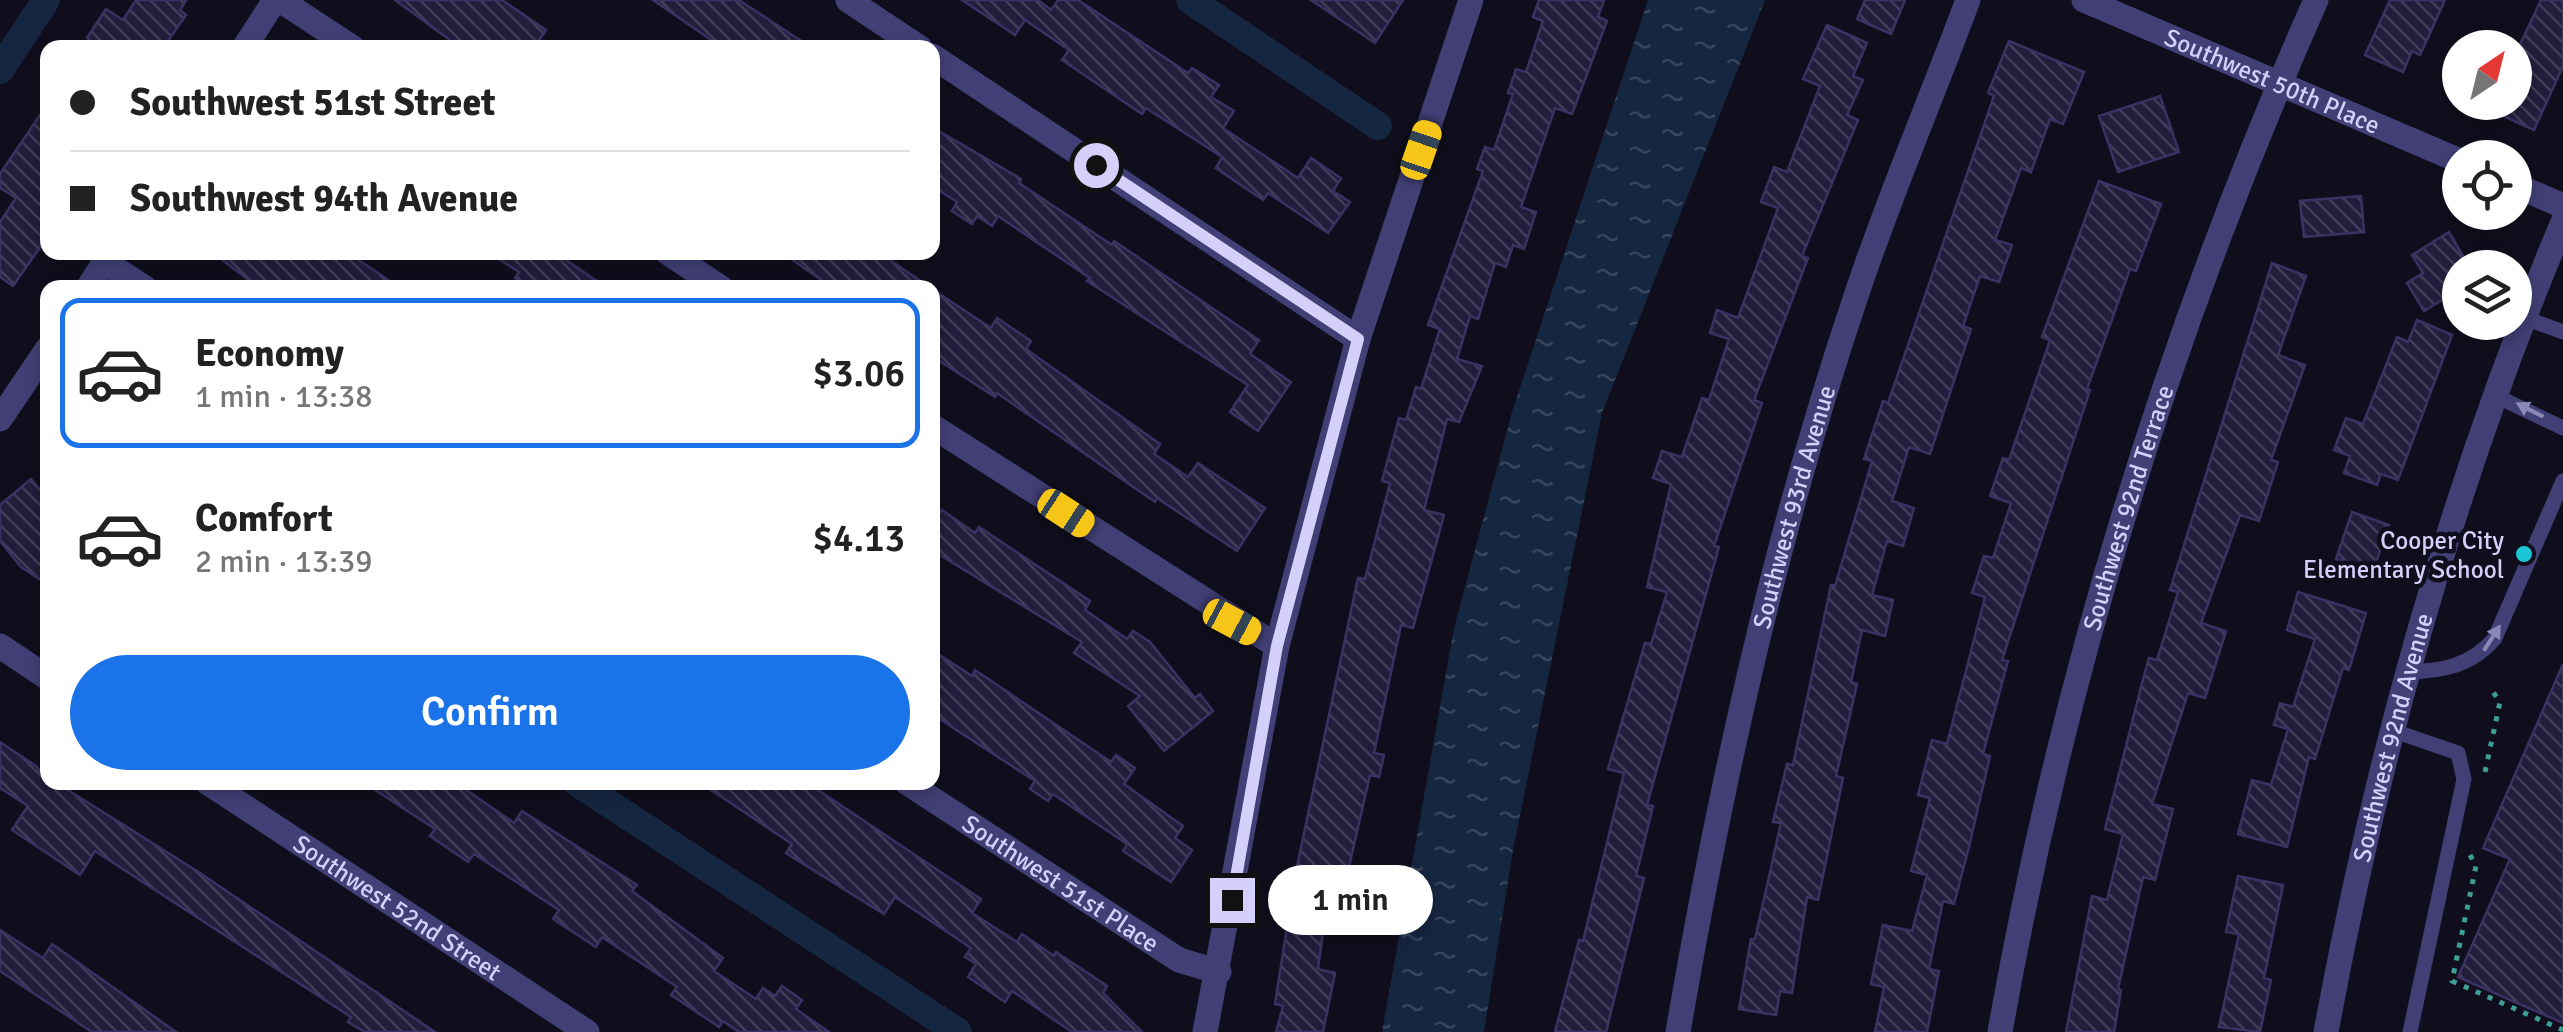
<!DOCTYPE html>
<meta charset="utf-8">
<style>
:root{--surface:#fff;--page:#f6f6f6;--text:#222;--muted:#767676;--line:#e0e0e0;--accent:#1a73e8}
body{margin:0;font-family:Signika,sans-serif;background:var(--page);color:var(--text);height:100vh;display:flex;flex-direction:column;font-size:38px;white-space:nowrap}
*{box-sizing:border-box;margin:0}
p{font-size:32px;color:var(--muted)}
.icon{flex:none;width:55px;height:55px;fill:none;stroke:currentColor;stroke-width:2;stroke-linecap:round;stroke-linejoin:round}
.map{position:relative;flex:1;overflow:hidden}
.side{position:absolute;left:40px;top:280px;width:900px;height:510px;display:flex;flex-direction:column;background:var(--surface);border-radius:20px;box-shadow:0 5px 15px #0003}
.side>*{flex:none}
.banner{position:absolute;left:40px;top:40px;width:900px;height:220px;border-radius:20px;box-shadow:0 5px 15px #0003;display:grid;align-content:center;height:220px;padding:0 30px;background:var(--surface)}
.needle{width:65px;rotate:35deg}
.fabs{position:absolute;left:2442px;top:30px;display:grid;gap:20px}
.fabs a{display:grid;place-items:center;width:90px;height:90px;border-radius:50%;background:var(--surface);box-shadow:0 5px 15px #0003;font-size:50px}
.end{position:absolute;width:45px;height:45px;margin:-22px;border:12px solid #d4d0f9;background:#111;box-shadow:0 0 0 5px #111}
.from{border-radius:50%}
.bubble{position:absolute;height:70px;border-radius:35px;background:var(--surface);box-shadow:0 5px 15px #0003;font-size:32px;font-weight:600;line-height:70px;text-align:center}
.car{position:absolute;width:30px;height:60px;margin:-30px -15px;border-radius:12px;box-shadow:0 0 8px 2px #0007;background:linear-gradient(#f5c518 24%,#345 0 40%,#f5c518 0 76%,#345 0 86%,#f5c518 0)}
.banner b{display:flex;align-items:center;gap:35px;height:95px;font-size:38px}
.banner b+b{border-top:2px solid var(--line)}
.banner i{width:25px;height:25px;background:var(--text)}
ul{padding:18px 0 0;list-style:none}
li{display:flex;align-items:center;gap:30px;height:150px;margin:0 20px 15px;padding:0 10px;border:5px solid transparent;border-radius:20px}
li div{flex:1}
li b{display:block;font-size:38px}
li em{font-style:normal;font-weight:600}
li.on{border-color:var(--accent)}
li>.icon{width:90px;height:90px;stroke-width:1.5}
.action{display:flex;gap:20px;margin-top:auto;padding:20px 30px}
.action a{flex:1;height:115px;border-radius:60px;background:var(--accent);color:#fff;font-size:40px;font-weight:600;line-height:115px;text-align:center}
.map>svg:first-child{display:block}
.water{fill:url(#water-ripples)}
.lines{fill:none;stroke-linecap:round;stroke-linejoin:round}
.canal{stroke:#152640;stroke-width:28}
.building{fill:url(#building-back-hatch);stroke:#3b3264;stroke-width:2.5}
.path{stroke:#3ca099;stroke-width:5;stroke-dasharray:5 8;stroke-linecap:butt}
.service{stroke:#413f75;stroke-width:15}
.minor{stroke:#413f75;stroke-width:25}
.oneway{fill:#8a88b7}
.route{stroke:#d4d0f9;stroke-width:12}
.poi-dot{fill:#1dc6d7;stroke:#100e1c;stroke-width:4}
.labels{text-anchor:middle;stroke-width:9;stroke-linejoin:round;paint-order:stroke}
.street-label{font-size:25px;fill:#d4d0f9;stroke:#100e1c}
.poi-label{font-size:25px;fill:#d4d0f9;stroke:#100e1c;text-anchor:end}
</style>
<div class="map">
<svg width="2563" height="1032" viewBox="0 0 2563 1032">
<defs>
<pattern id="water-ripples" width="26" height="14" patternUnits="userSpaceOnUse" patternTransform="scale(2.5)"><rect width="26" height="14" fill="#152640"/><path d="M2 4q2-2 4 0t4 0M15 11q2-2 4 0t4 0" fill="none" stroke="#36445c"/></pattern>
<pattern id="building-back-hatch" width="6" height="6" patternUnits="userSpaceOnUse" patternTransform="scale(2.5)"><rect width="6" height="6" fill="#221d3b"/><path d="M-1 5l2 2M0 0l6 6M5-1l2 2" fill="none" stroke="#413d58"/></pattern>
</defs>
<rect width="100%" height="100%" fill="#100e1c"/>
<path class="water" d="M1648 0H1765L1602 413 1513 850 1484 1032H1382L1454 628 1512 412Z"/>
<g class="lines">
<g class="canal">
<path d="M1190 0 1378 126"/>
<path d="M0 70 46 0"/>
<path d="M576 782 958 1032"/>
</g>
</g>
<g class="building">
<path d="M136 0H186L180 10 186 15 163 48H101L87 38 106 9 123 20Z"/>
<path d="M395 0H502L546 30 534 48H461Z"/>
<path d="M653 0H739L812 48H723Z"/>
<path d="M962 0H1038L1051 10 1058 0H1078L1188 73 1192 68 1219 85 1211 97 1234 111 1223 128 1298 178 1311 158 1341 178 1333 191 1350 202 1328 233 1268 193 1263 200 1216 168 1222 157 1146 108 1142 114 1062 60 1069 50 1025 20 1015 35Z"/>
<path d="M1311 0H1403L1375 43Z"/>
<path d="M1539 0H1604L1598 17 1607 21 1572 114 1555 108 1521 207 1536 212 1524 249 1513 245 1506 267 1495 263 1478 319 1470 316 1457 359 1482 366 1459 422 1447 419 1424 510 1444 515 1413 628 1401 625 1374 753 1384 755 1379 777 1370 775 1337 919 1325 917 1318 969 1335 973 1323 1032H1276L1283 1006 1275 1004 1295 876 1358 578 1365 579 1390 483 1382 481 1399 418 1406 420 1416 387 1421 389 1440 329 1428 325 1483 171 1477 169 1485 147 1494 150 1513 94 1508 93 1516 69 1526 72 1543 21 1533 17Z"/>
<path d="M1865 0H1905L1891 34 1857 19Z"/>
<path d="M2390 0H2445L2420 55 2412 51 2403 72 2365 55Z"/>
<path d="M2541 0H2563V66L2534 130 2473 102H2515V55Z"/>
<path d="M1827 25 1867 43 1853 76 1863 80 1847 115 1858 120 1802 256 1808 258 1754 400 1762 403 1714 546 1719 547 1647 805 1653 806 1636 876 1644 878 1606 1032H1555L1579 940 1583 941 1624 773 1608 769 1645 643 1651 644 1667 592 1647 587 1671 484 1653 478 1662 451 1682 457 1702 398 1709 400 1729 339 1710 333 1717 310 1738 318 1778 208 1761 202 1774 167 1787 172 1820 86 1803 79Z"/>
<path d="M2009 41 2084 72 2063 124 2050 119 2031 172 2021 168 1995 240 2012 245 1999 282 1980 276 1963 326 1971 329 1930 454 1909 447 1892 501 1914 508 1903 546 1887 541 1872 595 1893 600 1885 636 1862 630 1851 682 1857 684 1836 776 1843 778 1818 900 1807 897 1792 993 1780 991 1776 1015 1739 1009 1751 939H1755L1781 823 1773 822 1787 764 1793 765 1831 585 1835 586 1872 461 1864 459 1883 401 1888 403 1994 96 1988 93Z"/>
<path d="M2160 96 2179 152 2118 172 2099 116Z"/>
<path d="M48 103V243H43L13 286 0 277V222L16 198 0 188V174Z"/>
<path d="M932 127 1021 179 1019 183 1112 245 1114 241 1259 340 1250 354 1291 382 1258 431 1230 412 1248 385 1087 281 1090 278 998 216 992 226 977 216 972 224 952 211 957 202 932 186Z"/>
<path d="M2099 181 2161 204 2136 271 2130 269 2087 389 2090 390 2002 660 2008 661 1983 754 1990 756 1969 847 1954 904 1943 901 1929 969 1939 971 1927 1032H1875L1884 987 1871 984 1883 925 1912 931 1927 875 1911 871 1930 798 1918 795 1932 740 1947 744 1985 597 1972 593 1984 556 1993 558 2011 503 1990 496 2003 458 2009 460 2050 340 2042 337Z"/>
<path d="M2361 196 2364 232 2304 237 2300 201Z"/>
<path d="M2449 232 2470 268H2460V289L2424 311 2407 283 2423 273 2412 255Z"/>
<path d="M212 252H347L400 288H259Z"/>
<path d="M488 252H554L607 288H528L515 278 519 272Z"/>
<path d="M781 252H878L931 288H833Z"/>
<path d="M2272 263 2306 276 2278 355 2305 365 2271 460 2278 462 2259 521 2240 515 2201 623 2226 631 2205 698 2188 693 2152 804 2173 809 2155 880 2143 877 2118 989 2121 990 2114 1032H2066L2092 896 2107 900 2123 834 2105 829 2143 679 2149 658 2157 660 2178 592 2170 590Z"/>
<path d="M932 289 991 328 997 318 1031 341 1026 349 1160 444 1154 454 1188 477 1198 463 1265 508 1237 551 1157 498 1155 502 997 393 995 397 932 356Z"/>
<path d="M2417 320 2452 335 2398 480 2381 474 2377 485 2344 473 2350 456 2334 450 2346 418 2363 424 2397 337 2408 342Z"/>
<path d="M31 479 48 499V585L21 567 0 541V505Z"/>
<path d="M942 510 975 533 979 527 1090 601 1085 610 1127 639 1133 631 1150 642 1195 698 1200 694 1213 711 1164 751 1128 706 1140 696 1074 653 1082 642 932 550V523Z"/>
<path d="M2352 512 2389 525 2373 571 2336 559Z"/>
<path d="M2298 592 2366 613 2349 670 2343 668 2315 759 2309 757 2287 847 2238 834 2252 780 2271 785 2288 729 2274 725 2280 703 2293 707 2315 639 2287 630Z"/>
<path d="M932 650 972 676 975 670 1111 762 1116 755 1135 768 1124 784 1183 826 1175 838 1192 850 1171 882 1123 851 1127 844 1053 794 1048 801 1030 789 1035 781 932 714Z"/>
<path d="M2563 664V1023L2458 977 2510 859 2483 848Z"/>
<path d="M0 742 36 766 48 782H55L197 871 435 1032H365L348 1022 351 1017 95 851 80 875 12 830 28 806 0 788Z"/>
<path d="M363 782H455L514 823 522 811 637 885 632 891 723 958 714 971 756 999 763 988 775 996 782 986 802 1000 796 1009 829 1032H739L723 1021 719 1027 671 995 677 987 602 937 596 947 553 919 559 910 474 854 468 862 430 836 435 829Z"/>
<path d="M699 782H806L981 899 972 913 1017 942 1022 934 1054 956 1056 952 1107 986 1103 993 1142 1032H1072L1012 991 1005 1002 968 977 976 964 965 957 971 948 895 897 884 914 786 853 792 844Z"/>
<path d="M2238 876 2283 885 2264 978 2271 980 2260 1032 2219 1027 2239 934 2226 932Z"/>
<path d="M0 930 43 958 52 944 176 1032H92L0 971Z"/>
</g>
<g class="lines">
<g class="path">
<path d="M2485 772 2500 702 2489 686"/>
<path d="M2470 855 2476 866 2452 981 2563 1030"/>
</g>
<g class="service">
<path d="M2525 318 2563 332"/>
<path d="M2496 396 2563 428"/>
<path d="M2407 672C2443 671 2471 666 2495 638L2563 481"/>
<path d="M2391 730 2458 753 2464 779 2410 1032"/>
</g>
<g class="minor">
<path d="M280 0 353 48"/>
<path d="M848 0 920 48"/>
<path id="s1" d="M2084 0 2460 161"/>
<path d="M244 48 275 0"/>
<path d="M932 56 1358 339"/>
<path d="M2515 185 2563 206"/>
<path d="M667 252 721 288"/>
<path d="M105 262 145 288"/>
<path d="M88 288 111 252"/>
<path d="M0 419 48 348"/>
<path d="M932 426 1277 646"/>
<path d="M0 646 48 678"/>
<path id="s2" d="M207 782 587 1032"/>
<path id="s3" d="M906 782 1179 960 1219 972"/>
<path d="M1205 1032 1277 646 1358 339 1471 0"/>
<path id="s4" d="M1678 1032C1721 781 1776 532 1858 290 1891 192 1932 97 1968 0"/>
<path id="s5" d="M2000 1032C2063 674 2169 332 2316 0"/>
<path id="s6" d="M2326 1032C2377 754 2453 483 2563 222"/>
</g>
</g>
<defs><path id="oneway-solid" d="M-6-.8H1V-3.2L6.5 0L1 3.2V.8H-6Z" transform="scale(2.5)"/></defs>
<g class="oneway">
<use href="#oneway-solid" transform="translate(2530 410) rotate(-153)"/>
<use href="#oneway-solid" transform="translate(2492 638) rotate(-57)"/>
</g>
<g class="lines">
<path class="route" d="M1096 165 1358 339 1277 646 1232 900"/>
</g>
<circle class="poi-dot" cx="2524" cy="554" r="10"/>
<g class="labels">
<g class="street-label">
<text dy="9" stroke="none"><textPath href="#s1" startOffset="205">Southwest 50th Place</textPath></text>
<text dy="9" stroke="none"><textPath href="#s5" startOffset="540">Southwest 92nd Terrace</textPath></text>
<text dy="9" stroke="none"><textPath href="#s4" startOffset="538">Southwest 93rd Avenue</textPath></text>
<text dy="9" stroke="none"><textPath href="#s6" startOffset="302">Southwest 92nd Avenue</textPath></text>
<text dy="9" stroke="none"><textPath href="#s3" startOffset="185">Southwest 51st Place</textPath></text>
<text dy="9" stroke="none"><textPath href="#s2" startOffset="228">Southwest 52nd Street</textPath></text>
</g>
<g class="poi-label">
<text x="2504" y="549">Cooper City<tspan x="2504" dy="29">Elementary School</tspan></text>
</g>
</g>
</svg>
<div class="fabs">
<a><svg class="needle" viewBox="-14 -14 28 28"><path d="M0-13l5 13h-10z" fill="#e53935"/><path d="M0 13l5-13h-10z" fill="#767676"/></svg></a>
<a><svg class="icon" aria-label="locate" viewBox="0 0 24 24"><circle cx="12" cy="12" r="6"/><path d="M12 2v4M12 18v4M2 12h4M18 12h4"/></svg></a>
<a><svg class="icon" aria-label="layers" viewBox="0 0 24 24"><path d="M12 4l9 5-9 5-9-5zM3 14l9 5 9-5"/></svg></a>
</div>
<i class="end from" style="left:1096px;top:165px"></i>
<i class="end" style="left:1232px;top:900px"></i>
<div class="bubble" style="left:1268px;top:865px;width:165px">1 min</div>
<i class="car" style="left:1421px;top:150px;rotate:19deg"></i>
<i class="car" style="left:1066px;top:513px;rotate:123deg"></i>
<i class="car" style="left:1232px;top:622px;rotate:118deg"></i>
<div class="banner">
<b><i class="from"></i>Southwest 51st Street</b>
<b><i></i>Southwest 94th Avenue</b>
</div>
<section class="side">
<ul>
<li class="on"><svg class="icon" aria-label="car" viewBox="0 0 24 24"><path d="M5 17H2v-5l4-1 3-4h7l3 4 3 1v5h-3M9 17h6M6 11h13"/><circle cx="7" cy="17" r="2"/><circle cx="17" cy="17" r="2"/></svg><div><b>Economy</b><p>1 min · 13:38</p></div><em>$3.06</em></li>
<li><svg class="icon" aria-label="car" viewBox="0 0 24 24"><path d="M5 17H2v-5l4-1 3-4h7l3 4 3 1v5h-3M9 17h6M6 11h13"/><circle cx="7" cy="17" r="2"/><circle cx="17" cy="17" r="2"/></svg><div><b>Comfort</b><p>2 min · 13:39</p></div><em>$4.13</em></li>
</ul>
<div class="action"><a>Confirm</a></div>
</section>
</div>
